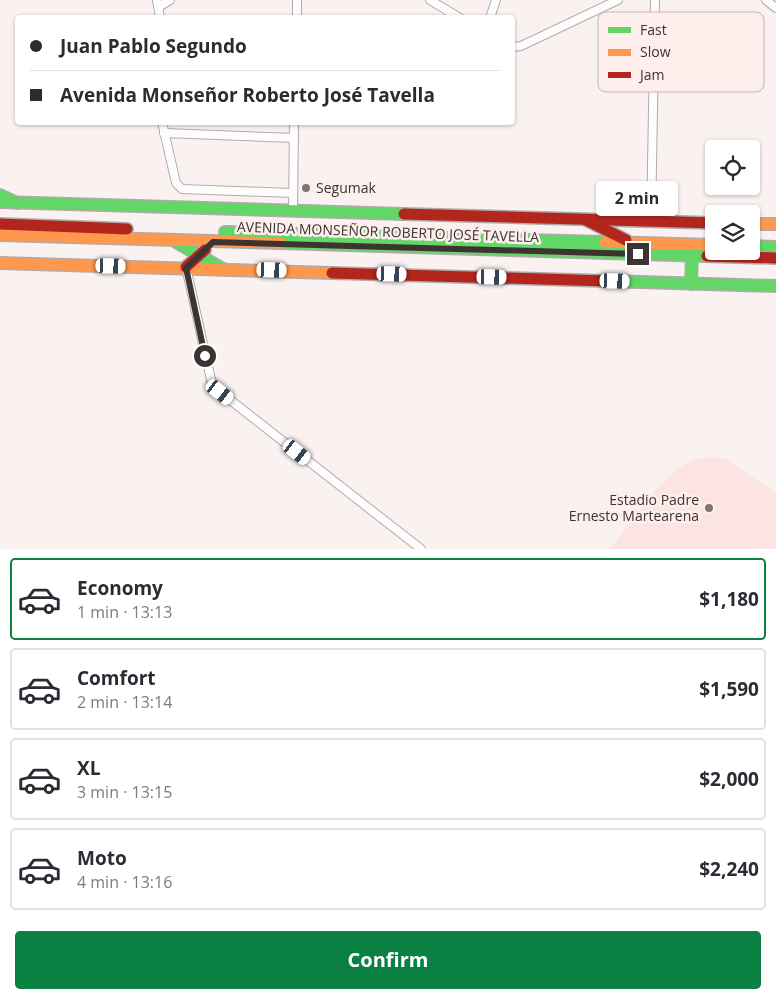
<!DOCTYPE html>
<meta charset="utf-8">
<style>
:root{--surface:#fff;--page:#f2f2f3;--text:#2b2b33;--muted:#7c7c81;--line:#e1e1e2;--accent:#0b8043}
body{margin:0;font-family:"Open Sans",sans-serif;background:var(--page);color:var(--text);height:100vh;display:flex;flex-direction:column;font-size:19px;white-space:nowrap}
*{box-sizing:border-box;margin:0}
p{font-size:16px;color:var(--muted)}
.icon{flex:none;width:28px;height:28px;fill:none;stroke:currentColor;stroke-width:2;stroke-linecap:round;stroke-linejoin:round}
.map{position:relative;height:549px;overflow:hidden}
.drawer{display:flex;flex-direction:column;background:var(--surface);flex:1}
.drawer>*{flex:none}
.hud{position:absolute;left:15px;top:15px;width:500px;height:110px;border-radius:5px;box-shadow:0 1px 4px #0004;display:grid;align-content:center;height:110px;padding:0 15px;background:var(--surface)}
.fabs{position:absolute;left:705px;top:140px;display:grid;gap:10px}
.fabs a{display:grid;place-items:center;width:55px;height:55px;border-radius:5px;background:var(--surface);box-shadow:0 1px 4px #0004;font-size:25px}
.end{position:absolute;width:22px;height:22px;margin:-11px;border:6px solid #3c3332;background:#fff;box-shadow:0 0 0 2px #fff}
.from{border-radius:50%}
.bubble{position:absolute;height:35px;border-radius:5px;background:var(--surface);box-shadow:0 1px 4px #0004;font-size:16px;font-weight:700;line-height:35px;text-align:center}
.car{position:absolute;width:15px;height:30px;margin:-15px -8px;border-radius:6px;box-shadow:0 0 4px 1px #0007;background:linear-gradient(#fff 24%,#345 0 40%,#fff 0 76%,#345 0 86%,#fff 0)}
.hud b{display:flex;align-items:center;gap:18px;height:48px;font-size:19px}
.hud b+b{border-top:1px solid var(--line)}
.hud i{width:12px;height:12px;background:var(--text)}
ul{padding:9px 0 0;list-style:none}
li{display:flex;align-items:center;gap:15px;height:82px;margin:0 10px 8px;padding:0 5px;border:2px solid var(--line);border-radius:5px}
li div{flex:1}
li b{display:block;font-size:19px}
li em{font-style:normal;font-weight:700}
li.selected{border-color:var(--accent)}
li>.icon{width:45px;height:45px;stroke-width:1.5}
.primary-button{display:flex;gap:10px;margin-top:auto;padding:10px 15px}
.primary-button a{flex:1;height:58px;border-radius:5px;background:var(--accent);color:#fff;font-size:20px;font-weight:700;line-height:58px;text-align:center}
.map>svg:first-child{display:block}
.green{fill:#fbe4e1}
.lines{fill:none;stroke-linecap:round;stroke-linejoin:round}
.street-casing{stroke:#b2aaaa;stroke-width:10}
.fast-casing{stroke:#b2aaaa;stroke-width:14}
.slow-casing{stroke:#b2aaaa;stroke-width:14}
.jam-casing{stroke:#b2aaaa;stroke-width:14}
.street{stroke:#fefdfd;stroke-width:8}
.fast{stroke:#63d668;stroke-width:11}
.slow{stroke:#ff974d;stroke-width:11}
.jam{stroke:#b3261e;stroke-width:11}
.route{stroke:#3c3332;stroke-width:6}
.poi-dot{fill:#7e7675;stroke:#feefed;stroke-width:2}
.labels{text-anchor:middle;stroke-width:5;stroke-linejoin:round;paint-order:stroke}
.poi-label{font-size:14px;fill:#3c3332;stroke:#feefed;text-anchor:start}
.street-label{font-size:14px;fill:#3c3332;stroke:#feefed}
.key{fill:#feefed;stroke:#c4b7b5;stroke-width:1}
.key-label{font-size:14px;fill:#3c3332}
</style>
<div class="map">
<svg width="776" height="549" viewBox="0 0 776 549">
<rect width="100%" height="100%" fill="#faf2f1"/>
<path class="green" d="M712 456 729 460 776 493V549H611C626 527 663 475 686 463 694 459 703 458 712 456Z"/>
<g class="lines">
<defs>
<g id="street">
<path d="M157 0 160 18"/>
<path d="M430 0 460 18"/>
<path d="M766 0 776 8"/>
<path d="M159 7 170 0"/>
<path d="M297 18V0"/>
<path d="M490 18 496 0"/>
<path d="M512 47 521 46 618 0"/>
<path d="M162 122 176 183 182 189 293 193"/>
<path d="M164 133 294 138"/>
<path d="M293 211 294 122"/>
<path d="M651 221 655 0"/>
<path d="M186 267 212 384 220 392 421 549"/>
</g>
<g id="fast">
<path d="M0 195 17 203"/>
<path d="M0 202 404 214"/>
<path d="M225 232 605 242"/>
<path d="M176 242 223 269"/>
<path d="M281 243 707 256"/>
<path d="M751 246 776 247"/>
<path d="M608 281 776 286"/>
<path d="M691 284 692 256"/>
</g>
<g id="slow">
<path d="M751 224H776"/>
<path d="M0 235 281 243"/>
<path d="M605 242 714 245"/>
<path d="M0 263 332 273"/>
</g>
<g id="jam">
<path d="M404 214 714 223"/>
<path d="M586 220 626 240"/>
<path d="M0 224 127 229"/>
<path d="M707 256 776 258"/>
<path d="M186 267 205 250"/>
<path d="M332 273 608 281"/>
</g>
</defs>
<use href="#street" class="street-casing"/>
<use href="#fast" class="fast-casing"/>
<use href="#slow" class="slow-casing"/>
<use href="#jam" class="jam-casing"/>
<use href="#street" class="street"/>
<use href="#fast" class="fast"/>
<use href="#slow" class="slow"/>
<use href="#jam" class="jam"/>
</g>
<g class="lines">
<path class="route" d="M205 356 186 268 213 242 638 254"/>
</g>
<g class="poi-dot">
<circle cx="306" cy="188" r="5"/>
<circle cx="709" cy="508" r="5"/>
</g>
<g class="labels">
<g class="poi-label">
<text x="316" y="193">Segumak</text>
<text x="699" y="505" text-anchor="end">Estadio Padre<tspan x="699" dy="16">Ernesto Martearena</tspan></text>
</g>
<g class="street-label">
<text transform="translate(388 232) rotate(2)" y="5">AVENIDA MONSEÑOR ROBERTO JOSÉ TAVELLA</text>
</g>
</g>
<rect x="598" y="12" width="166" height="80" rx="8" class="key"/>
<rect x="608" y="27" width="23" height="6" fill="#63d668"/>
<rect x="608" y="49" width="23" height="7" fill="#ff974d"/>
<rect x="608" y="72" width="23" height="6" fill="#b3261e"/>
<g class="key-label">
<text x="640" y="35">Fast</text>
<text x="640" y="57">Slow</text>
<text x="640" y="80">Jam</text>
</g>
</svg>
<div class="fabs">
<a><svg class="icon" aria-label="locate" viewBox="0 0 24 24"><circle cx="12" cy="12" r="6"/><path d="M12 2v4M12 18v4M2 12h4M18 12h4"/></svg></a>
<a><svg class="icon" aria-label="layers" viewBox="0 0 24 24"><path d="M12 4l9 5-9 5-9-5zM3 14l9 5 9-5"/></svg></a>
</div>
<i class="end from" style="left:205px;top:356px"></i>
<i class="end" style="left:638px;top:254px"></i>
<div class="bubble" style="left:596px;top:181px;width:82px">2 min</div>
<i class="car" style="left:111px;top:266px;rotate:92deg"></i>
<i class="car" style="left:272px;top:270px;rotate:92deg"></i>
<i class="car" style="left:392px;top:274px;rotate:92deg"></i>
<i class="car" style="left:492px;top:277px;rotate:91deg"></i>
<i class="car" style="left:615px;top:281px;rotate:92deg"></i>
<i class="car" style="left:220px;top:392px;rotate:128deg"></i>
<i class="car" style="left:297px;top:452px;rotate:128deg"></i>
<div class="hud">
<b><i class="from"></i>Juan Pablo Segundo</b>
<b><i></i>Avenida Monseñor Roberto José Tavella</b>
</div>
</div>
<section class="drawer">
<ul>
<li class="selected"><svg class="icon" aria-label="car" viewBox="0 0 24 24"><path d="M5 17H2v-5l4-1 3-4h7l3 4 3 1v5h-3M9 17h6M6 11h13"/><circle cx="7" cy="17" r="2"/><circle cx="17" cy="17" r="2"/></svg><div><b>Economy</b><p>1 min · 13:13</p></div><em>$1,180</em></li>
<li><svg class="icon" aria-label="car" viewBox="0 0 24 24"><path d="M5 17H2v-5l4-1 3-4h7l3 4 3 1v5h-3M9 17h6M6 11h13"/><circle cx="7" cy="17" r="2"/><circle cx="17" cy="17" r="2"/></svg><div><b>Comfort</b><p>2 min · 13:14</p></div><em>$1,590</em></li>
<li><svg class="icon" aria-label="car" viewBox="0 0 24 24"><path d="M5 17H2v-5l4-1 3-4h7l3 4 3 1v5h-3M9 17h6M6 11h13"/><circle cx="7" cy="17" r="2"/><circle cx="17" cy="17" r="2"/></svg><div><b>XL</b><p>3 min · 13:15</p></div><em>$2,000</em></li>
<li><svg class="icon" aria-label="car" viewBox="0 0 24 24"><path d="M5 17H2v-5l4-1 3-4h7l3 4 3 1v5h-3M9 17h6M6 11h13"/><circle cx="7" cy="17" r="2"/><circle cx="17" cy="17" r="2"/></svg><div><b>Moto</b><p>4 min · 13:16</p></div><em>$2,240</em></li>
</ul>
<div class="primary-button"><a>Confirm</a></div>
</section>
